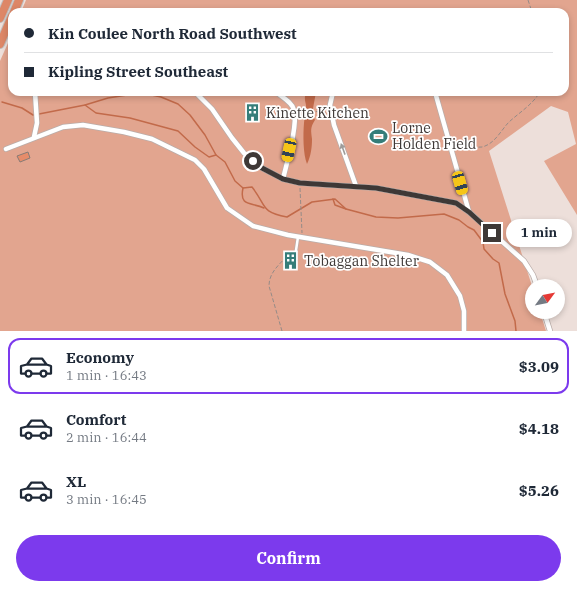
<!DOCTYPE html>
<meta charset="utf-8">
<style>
:root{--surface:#fff;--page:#f6f6f7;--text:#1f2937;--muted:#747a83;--line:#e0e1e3;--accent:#7c3aed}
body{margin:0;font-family:"IBM Plex Serif",serif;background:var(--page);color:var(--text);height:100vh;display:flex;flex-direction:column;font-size:15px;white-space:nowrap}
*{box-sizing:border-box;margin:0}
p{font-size:13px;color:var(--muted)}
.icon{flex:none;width:22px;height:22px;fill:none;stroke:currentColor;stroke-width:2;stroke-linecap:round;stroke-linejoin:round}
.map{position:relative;height:331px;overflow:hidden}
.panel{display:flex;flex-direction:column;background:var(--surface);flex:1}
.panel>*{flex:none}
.hud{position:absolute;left:8px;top:8px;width:561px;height:88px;border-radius:12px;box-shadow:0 2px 6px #0003;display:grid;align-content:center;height:88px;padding:0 16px;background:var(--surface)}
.needle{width:26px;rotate:58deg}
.fabs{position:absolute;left:525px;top:279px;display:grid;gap:8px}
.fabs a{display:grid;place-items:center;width:40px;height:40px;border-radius:50%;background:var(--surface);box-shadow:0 2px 6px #0003;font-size:20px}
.end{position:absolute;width:18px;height:18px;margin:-9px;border:5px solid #3e3836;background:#fff;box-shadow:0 0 0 2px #fff}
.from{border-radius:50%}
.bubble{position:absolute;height:28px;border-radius:14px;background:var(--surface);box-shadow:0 2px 6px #0003;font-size:13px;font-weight:700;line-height:28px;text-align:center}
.car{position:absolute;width:12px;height:24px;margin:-12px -6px;border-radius:5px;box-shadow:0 0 3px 1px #0007;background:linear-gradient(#f5c518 24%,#345 0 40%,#f5c518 0 76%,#345 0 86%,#f5c518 0)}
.hud b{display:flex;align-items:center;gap:14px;height:38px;font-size:15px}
.hud b+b{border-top:1px solid var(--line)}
.hud i{width:10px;height:10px;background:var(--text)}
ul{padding:7px 0 0;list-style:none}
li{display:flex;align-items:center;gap:12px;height:56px;margin:0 8px 6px;padding:0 8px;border:2px solid transparent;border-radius:12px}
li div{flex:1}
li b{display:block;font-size:15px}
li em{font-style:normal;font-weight:700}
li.active{border-color:var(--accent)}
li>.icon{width:36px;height:36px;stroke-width:1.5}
.cta{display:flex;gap:8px;margin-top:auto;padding:8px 16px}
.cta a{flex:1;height:46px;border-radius:24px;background:var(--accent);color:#fff;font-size:16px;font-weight:700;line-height:46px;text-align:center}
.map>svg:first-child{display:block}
.green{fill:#e2a58f}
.water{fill:#c26a4a}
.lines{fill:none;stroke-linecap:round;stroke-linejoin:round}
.stream{stroke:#c26a4a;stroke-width:1.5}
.building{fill:#e68c6a;stroke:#877b76}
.service-casing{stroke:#baada9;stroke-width:4}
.minor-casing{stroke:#baada9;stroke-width:6}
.motorway-casing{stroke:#c1bfbf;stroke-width:10}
.path{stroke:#958b87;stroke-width:1;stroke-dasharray:4 2;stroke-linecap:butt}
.service{stroke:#fff;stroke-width:2.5}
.minor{stroke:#fff;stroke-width:4.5}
.motorway{stroke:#dd8767;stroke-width:8}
.oneway{fill:#9e9c9a}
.route{stroke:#3e3836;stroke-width:5}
.labels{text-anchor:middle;stroke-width:3.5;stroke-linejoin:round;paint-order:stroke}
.poi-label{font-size:14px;fill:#3e3836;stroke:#fff;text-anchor:start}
</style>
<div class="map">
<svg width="577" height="331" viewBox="0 0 577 331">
<rect width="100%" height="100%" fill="#eddfda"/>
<path class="green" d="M26 0H577V215L544 161 576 144 568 112 551 106 489 151 532 286V312H540L546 331H0V61L12 34V92H565V12H21Z"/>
<path class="water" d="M306 92H316L312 114 315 120C310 128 311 130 312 139 312 147 311 156 307 164 303 154 303 134 304 123 304 119 306 115 306 110 307 102 303 101 306 92Z"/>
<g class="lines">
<g class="stream">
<path d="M2 102 22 108 33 115H35"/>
<path d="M85 105 96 113 130 118 178 131 195 147 209 157 216 155"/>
<path d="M39 114 85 105 108 98 127 95 147 94 161 97 178 104 190 115 205 135 216 155 225 162 235 181 243 188 252 187C267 206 260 212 287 217L312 202 335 199 346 209 376 217 398 218 444 214 459 220 468 227 474 230 483 242 484 249 493 259 499 263 505 294 515 321 516 331"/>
<path d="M243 188C239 207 251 202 264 208"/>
<path d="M333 199 335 205 346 209"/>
</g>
</g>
<g class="building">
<path d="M253 107 258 109 253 119 248 116Z"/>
<path d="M28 152 30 158 20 162 17 156Z"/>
<path d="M286 258 297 260 296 265 285 263Z"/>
</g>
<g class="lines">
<defs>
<path id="service" d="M295 257 298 237"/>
<g id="minor">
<path d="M195 92 212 109 232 138 244 153 262 168 283 179 300 183 376 188 456 203 469 212 524 261 533 275 537 286"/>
<path d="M276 92C282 97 292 102 294 110 298 125 287 162 283 179"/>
<path d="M333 92 330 105 334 125 356 186"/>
<path d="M435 92 469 212"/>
<path d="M34 137 37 123 35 92"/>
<path d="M6 149 63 127 83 125 124 132 152 139 195 160 204 169 227 208 253 226 288 235 408 255 430 262 447 275 460 296 464 311V331"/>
<path d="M544 312 550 331"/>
</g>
<g id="motorway">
<path d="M14 12 19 0"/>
<path d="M0 18 8 0"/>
<path d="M0 44 12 16"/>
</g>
</defs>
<use href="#service" class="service-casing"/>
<use href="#minor" class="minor-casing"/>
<use href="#motorway" class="motorway-casing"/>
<g class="path">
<path d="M528 0 532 12"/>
<path d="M298 109 327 113"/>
<path d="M455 142C463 144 474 148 482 147 495 144 501 130 509 122 520 112 532 105 540 92"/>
<path d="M300 188 302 233"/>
<path d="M282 331 269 286C269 273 278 266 286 257"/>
</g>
<use href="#service" class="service"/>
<use href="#minor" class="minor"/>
<use href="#motorway" class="motorway"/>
</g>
<defs><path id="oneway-solid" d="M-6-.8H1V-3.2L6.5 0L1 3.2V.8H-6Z"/></defs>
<use class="oneway" href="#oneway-solid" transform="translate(343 149) rotate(-110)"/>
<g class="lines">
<path class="route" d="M253 161 262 168 283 179 300 183 376 188 456 203 469 212 492 233"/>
</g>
<defs>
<symbol id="building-bare" viewBox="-9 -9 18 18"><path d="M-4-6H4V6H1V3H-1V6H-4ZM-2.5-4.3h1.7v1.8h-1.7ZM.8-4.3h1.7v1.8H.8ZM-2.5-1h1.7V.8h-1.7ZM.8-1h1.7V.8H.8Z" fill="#357d79" stroke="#fff" stroke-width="2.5" paint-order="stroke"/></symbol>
<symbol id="stadium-bare" viewBox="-9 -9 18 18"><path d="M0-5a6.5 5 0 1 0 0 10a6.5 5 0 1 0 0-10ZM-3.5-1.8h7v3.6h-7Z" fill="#357d79" stroke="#fff" stroke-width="2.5" paint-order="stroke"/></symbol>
</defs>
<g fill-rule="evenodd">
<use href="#building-bare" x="240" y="100" width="25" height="25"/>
<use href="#stadium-bare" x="366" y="124" width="25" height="25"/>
<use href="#building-bare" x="278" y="248" width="25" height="25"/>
</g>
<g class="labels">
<g class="poi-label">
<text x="266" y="118">Kinette Kitchen</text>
<text x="392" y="133">Lorne<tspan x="392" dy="16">Holden Field</tspan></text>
<text x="304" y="266">Tobaggan Shelter</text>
</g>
</g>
</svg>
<div class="fabs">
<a><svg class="needle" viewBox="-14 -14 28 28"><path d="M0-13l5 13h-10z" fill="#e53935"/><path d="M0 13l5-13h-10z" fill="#747a83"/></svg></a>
</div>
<i class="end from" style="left:253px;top:161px"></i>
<i class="end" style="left:492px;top:233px"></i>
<div class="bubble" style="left:506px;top:219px;width:66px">1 min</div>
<i class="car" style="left:289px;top:150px;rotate:192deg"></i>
<i class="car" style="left:460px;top:183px;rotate:164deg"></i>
<div class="hud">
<b><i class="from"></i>Kin Coulee North Road Southwest</b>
<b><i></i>Kipling Street Southeast</b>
</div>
</div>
<section class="panel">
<ul>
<li class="active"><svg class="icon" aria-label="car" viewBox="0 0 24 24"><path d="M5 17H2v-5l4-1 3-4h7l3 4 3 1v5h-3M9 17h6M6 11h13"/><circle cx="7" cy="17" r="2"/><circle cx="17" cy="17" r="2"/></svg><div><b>Economy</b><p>1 min · 16:43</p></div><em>$3.09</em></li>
<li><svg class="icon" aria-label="car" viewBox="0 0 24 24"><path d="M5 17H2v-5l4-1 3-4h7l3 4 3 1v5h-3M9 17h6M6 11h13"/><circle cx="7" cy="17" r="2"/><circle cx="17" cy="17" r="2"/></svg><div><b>Comfort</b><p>2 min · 16:44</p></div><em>$4.18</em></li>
<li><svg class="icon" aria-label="car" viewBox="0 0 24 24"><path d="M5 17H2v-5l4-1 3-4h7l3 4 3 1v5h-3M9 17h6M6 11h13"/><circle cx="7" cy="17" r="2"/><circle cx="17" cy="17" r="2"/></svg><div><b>XL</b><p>3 min · 16:45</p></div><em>$5.26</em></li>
</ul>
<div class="cta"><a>Confirm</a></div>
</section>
